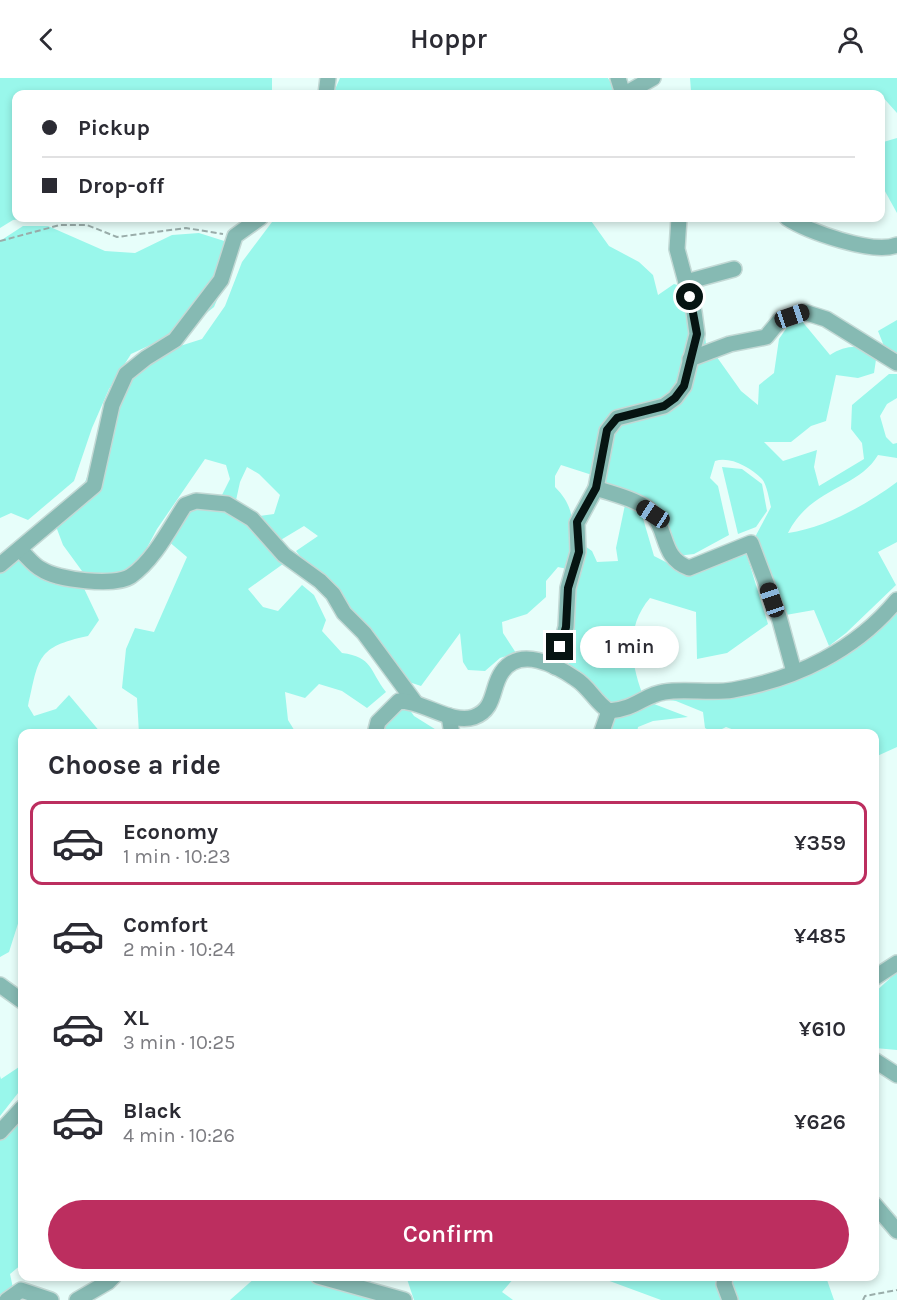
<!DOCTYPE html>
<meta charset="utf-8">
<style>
:root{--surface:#fff;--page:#f7f7f7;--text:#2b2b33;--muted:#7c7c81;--line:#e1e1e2;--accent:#bc2e5f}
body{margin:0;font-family:Karla,sans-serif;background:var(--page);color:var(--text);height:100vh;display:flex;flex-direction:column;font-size:22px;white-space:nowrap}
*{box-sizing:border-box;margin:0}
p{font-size:20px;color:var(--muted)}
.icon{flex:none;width:33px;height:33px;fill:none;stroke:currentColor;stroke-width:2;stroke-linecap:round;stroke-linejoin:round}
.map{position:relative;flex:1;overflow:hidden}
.drawer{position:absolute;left:18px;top:651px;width:861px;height:552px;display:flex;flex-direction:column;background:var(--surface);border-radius:12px;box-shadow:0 3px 9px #0003}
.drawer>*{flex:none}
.banner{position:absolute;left:12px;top:12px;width:873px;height:132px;border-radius:12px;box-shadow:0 3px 9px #0003;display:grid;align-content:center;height:132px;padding:0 30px;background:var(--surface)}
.end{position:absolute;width:27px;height:27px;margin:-14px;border:8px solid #061412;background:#fff;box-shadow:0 0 0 3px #fff}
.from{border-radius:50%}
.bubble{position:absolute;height:42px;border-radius:21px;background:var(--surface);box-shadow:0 3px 9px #0003;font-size:20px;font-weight:600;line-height:42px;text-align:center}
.car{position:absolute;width:18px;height:36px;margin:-18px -9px;border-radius:8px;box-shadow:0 0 4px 2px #0007;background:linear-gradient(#222 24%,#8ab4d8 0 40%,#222 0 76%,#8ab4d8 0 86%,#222 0)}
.banner b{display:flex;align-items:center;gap:21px;height:57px;font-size:22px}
.banner b+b{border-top:2px solid var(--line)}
.banner i{width:15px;height:15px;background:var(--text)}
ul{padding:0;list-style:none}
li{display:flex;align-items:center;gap:18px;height:84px;margin:0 12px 9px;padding:0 18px;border:3px solid transparent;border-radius:12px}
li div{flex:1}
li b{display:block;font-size:22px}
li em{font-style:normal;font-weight:600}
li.selected{border-color:var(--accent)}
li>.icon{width:54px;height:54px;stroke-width:1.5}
h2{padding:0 30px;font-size:27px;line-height:72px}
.primary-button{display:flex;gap:12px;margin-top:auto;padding:12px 30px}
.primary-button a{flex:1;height:69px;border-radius:36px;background:var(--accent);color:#fff;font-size:24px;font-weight:600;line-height:69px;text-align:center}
header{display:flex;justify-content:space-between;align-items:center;height:78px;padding:0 30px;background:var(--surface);font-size:27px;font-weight:600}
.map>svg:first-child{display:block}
.green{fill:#99f7eb}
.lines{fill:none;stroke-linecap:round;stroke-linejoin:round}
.minor-casing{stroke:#c3d9d5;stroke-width:18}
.path{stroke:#9aadaa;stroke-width:2;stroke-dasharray:6 3;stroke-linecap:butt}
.minor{stroke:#86bab3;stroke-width:15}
.route{stroke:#061412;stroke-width:8}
</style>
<header><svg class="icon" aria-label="back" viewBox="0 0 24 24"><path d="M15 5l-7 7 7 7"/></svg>Hoppr<svg class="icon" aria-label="person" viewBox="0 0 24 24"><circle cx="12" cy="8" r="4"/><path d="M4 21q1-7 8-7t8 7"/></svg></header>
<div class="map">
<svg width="897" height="1222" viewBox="0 0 897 1222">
<rect width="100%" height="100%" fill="#e7fefa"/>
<g class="green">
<path d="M0 0H272V16H16V140H30L13 142 0 150Z"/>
<path d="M340 0H608L617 16H333Z"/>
<path d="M690 0H897V35L880 16H694L691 13Z"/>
<path d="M897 60V135L881 106 880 65Z"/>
<path d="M275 140H589L609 168 639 184 653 197 658 217 674 206 699 213 707 273 714 275 741 313 758 327 759 307 774 295 779 261 796 236 830 277C846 267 860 266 877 275L874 295 858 300 836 297 826 343 811 348 791 364H764L783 383 817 372 814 389 819 408 864 381 862 365 851 351 852 327 889 296H897V320L887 326 880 338 886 359 893 366 897 365V380L878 377C858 411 811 409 788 455 827 449 866 427 897 404V464L878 474 896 507 846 555 829 568 814 532 780 538 754 461 771 429C769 421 767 407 762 401 750 389 730 378 715 383L710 400 718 408 729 457 694 476 677 478 652 436 607 407 601 394 589 396 561 387 555 398V409C571 425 573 438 573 460L592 473 597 484 618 483 616 470 626 422 642 437 654 478 687 495 744 468 768 546 727 575 697 581 696 534 650 520C626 548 630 582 642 615 635 618 626 624 619 625 596 625 577 595 564 580L567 491 558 489 546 503V519L527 536 502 544 503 555 516 575 500 580 485 593 468 592 463 584 460 555 421 608 397 600 296 473 318 458 304 448 279 463 253 439 274 436 280 417 259 396 247 389 240 404 235 427 221 419 230 401 226 387 205 381 157 451 142 479 124 498 90 504 63 467 54 443 81 414 127 299 180 268 202 261 225 228 242 184Z"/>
<path d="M23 148H48L105 173 135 175 172 157 199 155 240 168 214 229 189 249 131 276 109 311 92 350 74 403 28 442 11 435 0 440V163Z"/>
<path d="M897 242V277L884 268 878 253Z"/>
<path d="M722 389 742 391 762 406 767 433 756 449 738 456Z"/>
<path d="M193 424 234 435 290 481 248 511 263 529 278 533 302 507 314 517 326 542 322 553 342 575C373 579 369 592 386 614L367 630 342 613 319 606 305 620 285 614 288 642 296 655 139 656 137 620 122 610 126 571 135 550 154 554 187 479 161 457Z"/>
<path d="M13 476 80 502 99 542 88 558C36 569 39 580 28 628L34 638 56 631 69 617 101 655 22 656V833L9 874 0 879V492Z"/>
<path d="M897 517V669L875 679 874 656H745L726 649 714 655 705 650 703 634 676 623 662 621 729 616 831 584Z"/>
<path d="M405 625 414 638 438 653V655L373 656Z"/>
<path d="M654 626 688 639 653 643 638 649 637 655 597 656 612 638H626Z"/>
<path d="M897 894V972L875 970 874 915Z"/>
<path d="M22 987V1010L0 1038V998L1 1001Z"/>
<path d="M22 1037V1186L10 1196 13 1210 26 1222H0V1061Z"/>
<path d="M406 1198 515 1199 502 1214 513 1222H414Z"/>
<path d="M596 1198H762L763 1202 779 1199H826L834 1222H661Z"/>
<path d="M256 1199H371L370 1222H230Z"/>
</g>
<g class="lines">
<defs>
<g id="minor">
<path d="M618 0 623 16"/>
<path d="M326 16 328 0"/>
<path d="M625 16 653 0"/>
<path d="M787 140C807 153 873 177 897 167"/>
<path d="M686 204 734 191"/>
<path d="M690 281 730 266 766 259 780 242 804 234 826 241 897 285"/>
<path d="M596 410C612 416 642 422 653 436 668 456 662 480 689 490L751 465 779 539 794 594"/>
<path d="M20 472C27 478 33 487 41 491 57 502 115 509 131 498 154 482 170 450 185 427L196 423 227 426 252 441 284 477 320 503 333 516 344 535 364 555 414 623"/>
<path d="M0 487 94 408 112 327 126 296 146 280 175 262 221 202 235 158 260 140"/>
<path d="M555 589 566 549 568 510 578 474 577 445 596 410 607 353 617 340 664 328 675 320 684 308 697 256 694 234 677 171 679 140"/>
<path d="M449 638 452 656"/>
<path d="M375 656 378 644 399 623C424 623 452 647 474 639 496 631 491 609 502 594 520 568 556 587 576 601 589 609 596 625 609 633 636 631 644 617 664 614 686 610 710 616 733 612 796 601 856 572 897 522"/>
<path d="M601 656 609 633"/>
<path d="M874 900 897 885"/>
<path d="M0 907 22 923"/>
<path d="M874 982 897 997"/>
<path d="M0 1054 22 1030"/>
<path d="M874 1126 897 1153"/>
<path d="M318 1198 404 1222"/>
<path d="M725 1198 724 1206 730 1222"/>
<path d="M7 1222 21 1212 51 1222"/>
<path d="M77 1222 108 1204 114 1198"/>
</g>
</defs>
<use href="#minor" class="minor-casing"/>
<g class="path">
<path d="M0 163 60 147H87L117 159 186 150 223 156"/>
<path d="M863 1222 865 1218 897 1212"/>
</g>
<use href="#minor" class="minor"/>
</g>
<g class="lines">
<path class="route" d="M560 569 566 549 568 510 579 474 577 444 596 410 607 352 617 340 664 328 675 320 684 308 697 256 690 219"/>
</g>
</svg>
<i class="end from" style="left:690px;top:219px"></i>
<i class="end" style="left:560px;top:569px"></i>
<div class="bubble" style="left:580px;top:548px;width:99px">1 min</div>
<i class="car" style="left:792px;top:238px;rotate:71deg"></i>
<i class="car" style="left:653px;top:436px;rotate:303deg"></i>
<i class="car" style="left:772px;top:522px;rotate:341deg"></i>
<div class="banner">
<b><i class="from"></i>Pickup</b>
<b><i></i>Drop-off</b>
</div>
<section class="drawer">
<h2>Choose a ride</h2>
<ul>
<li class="selected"><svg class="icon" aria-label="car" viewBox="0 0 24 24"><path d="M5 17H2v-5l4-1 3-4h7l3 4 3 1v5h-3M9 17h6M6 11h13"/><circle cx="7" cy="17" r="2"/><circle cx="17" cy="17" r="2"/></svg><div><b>Economy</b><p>1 min · 10:23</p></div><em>¥359</em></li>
<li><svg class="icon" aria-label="car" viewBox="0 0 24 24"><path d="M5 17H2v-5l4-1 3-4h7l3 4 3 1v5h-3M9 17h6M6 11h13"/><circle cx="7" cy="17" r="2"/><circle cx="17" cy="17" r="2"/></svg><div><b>Comfort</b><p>2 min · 10:24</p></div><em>¥485</em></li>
<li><svg class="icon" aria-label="car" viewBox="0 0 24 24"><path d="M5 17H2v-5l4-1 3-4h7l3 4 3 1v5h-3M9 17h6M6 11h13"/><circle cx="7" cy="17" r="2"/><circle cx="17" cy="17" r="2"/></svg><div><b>XL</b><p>3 min · 10:25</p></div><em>¥610</em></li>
<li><svg class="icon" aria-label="car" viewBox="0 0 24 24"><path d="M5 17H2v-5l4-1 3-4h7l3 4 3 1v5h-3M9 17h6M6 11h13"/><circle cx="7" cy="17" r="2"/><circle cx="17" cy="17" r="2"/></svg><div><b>Black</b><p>4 min · 10:26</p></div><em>¥626</em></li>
</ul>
<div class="primary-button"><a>Confirm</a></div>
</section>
</div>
